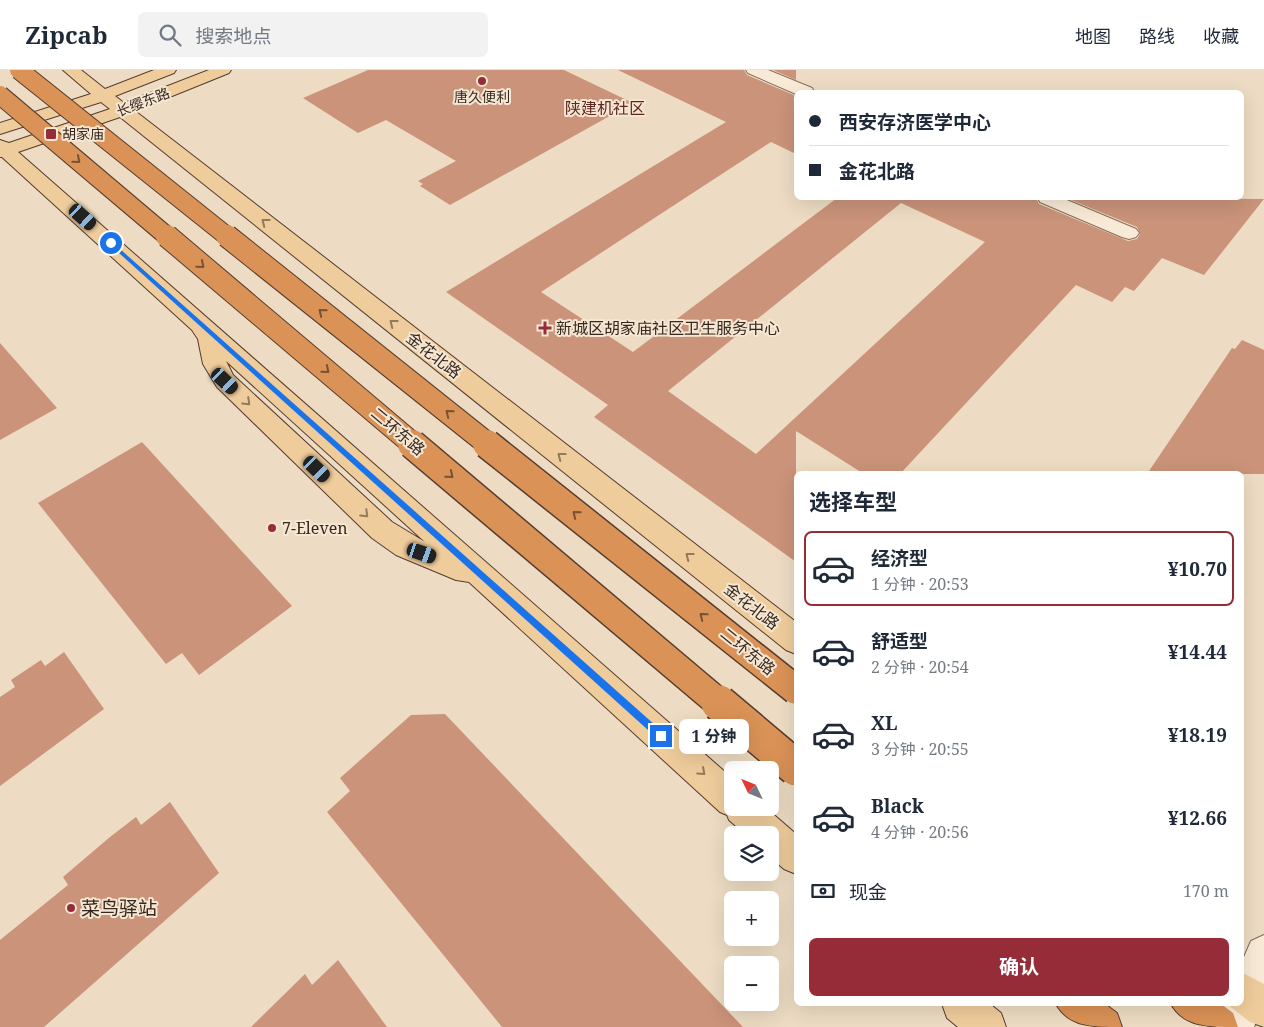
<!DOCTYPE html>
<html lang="zh">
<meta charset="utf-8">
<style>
:root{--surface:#fff;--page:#f2f2f3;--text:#1f2937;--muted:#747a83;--line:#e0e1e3;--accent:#952c38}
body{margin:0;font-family:"Noto Serif","Noto Sans SC",serif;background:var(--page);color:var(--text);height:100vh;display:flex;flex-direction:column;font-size:19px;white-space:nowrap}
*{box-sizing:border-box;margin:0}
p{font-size:16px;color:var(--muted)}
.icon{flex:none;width:28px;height:28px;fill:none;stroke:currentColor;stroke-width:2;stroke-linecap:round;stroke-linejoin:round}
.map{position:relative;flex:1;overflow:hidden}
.sheet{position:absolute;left:794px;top:401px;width:450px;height:535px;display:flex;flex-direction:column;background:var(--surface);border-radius:8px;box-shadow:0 5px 20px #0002}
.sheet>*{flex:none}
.top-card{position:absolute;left:794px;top:20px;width:450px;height:110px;border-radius:8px;box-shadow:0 5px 20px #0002;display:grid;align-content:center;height:110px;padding:0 15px;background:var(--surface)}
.needle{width:32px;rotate:313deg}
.buttons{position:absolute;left:724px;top:691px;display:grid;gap:10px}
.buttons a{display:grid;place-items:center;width:55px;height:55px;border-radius:8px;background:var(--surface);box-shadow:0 5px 20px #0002;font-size:25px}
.end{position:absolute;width:22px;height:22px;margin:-11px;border:6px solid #1a73e8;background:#fff;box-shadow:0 0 0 2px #fff}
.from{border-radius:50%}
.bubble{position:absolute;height:35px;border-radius:8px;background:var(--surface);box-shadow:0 5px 20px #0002;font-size:16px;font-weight:700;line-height:35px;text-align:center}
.car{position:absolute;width:15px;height:30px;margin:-15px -8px;border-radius:6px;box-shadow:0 0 4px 1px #0007;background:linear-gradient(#222 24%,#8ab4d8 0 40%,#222 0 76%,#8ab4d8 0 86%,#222 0)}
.top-card b{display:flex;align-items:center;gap:18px;height:48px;font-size:19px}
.top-card b+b{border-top:1px solid var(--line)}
.top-card i{width:12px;height:12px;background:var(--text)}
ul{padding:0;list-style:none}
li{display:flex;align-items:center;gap:15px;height:75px;margin:0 10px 8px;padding:0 5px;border:2px solid transparent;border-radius:8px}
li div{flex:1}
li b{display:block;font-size:19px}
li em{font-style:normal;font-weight:700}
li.selected{border-color:var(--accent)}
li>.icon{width:45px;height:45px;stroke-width:1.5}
h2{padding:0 15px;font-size:22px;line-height:60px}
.pay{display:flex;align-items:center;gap:12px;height:55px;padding:0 15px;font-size:19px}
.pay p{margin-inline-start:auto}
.action{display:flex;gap:10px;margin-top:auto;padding:10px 15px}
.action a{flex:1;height:58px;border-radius:8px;background:var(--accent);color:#fff;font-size:20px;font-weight:700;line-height:58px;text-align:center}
header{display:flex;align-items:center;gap:30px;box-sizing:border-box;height:70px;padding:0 25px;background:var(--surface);border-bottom:1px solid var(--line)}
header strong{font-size:24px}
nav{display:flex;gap:28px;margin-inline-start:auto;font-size:18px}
.search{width:350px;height:45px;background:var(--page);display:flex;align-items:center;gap:12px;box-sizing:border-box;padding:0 18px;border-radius:8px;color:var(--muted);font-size:19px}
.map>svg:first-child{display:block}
.building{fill:#ca937a;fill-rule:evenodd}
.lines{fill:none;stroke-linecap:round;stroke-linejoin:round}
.minor-casing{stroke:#876d5a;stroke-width:2}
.major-casing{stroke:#553c2f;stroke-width:2}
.highway-casing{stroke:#553c2f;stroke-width:2}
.minor{fill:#f8ead6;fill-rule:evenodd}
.major{fill:#efcc9c;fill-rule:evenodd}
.highway{fill:#da9256;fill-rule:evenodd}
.highway-bridge-far3-casing{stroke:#553c2f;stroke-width:20;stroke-linecap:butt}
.highway-bridge-far2-casing{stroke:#553c2f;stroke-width:24;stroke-linecap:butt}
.highway-bridge-far1-casing{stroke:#553c2f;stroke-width:31;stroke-linecap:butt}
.highway-bridge-casing{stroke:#553c2f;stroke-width:38;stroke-linecap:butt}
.highway-bridge-far3{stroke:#da9256;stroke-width:18}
.highway-bridge-far2{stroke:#da9256;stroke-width:22}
.highway-bridge-far1{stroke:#da9256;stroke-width:28}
.highway-bridge{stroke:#da9256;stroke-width:35}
.oneway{stroke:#785234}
.oneway2{stroke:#937a5d}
.route{fill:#1a73e8}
.poi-dot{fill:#952c38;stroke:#f5e7d3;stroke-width:2}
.labels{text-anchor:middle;stroke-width:4;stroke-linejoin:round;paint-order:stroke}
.far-poi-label{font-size:14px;fill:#37281e;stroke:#f5e7d3}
.far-street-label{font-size:14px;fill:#37281e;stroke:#f5e7d3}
.far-quarter-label{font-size:16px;fill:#63251f;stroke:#f5e7d3}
.poi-label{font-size:16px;fill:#37281e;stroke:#f5e7d3;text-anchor:start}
.street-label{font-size:16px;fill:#37281e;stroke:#f5e7d3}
.near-poi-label{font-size:19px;fill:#37281e;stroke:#f5e7d3;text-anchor:start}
</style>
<header>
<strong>Zipcab</strong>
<div class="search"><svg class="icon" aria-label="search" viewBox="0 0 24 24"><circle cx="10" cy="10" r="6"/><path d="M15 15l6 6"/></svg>搜索地点</div>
<nav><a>地图</a><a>路线</a><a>收藏</a></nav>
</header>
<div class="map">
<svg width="1264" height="957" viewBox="0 0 1264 957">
<rect width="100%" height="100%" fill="#eddcc3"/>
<g class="building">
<path d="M368 0H564L633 33 450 135 420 116 423 114 418 111 456 91 386 50 358 63 303 28Z"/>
<path d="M618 0H744L747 5 796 26V84L771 72 541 222 633 282 837 128H1036L1039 134 1128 171 1137 169 1140 164 1137 157 1066 128 1264 129 1204 205 1162 188 1134 221 1125 217 1112 232 1076 215 900 404H864L796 361V492L594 347 608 335 446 222 726 52ZM901 133 985 172 756 384 668 321Z"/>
<path d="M773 0H796V10Z"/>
<path d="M1242 270 1264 280V404H1147L1232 278 1235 279Z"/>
<path d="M0 273 57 338 0 370Z"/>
<path d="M142 372 292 536 199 605 182 583 166 594 38 433Z"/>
<path d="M64 582 104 639 0 716V627L15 617 11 610 41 590 45 596Z"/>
<path d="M445 644 743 957H502L327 742 350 721 340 708 411 645Z"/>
<path d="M170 732 219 803 44 957H0V870L68 815 63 807 110 767 136 747 141 755Z"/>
<path d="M338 890 387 957H251L305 904 312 915Z"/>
</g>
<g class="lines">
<defs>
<g id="minor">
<path d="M746 0H768L812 18 814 22 796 24 748 3Z"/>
<path d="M1038 128H1062L1136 159 1139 163 1136 167 1129 169 1122 167 1040 132Z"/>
<path d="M1264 865V932L1254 957H1216L1225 934H1241V894L1251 871Z"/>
</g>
<g id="major">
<path d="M63 0H81L105 19 154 0H176L174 3 115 26 124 33 209 0H231L229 3 135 41 796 552V584L786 580 120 47 18 82 732 708V738H766L796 764V804L784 799 770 787V765H746L729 750 727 745 720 742 469 512 456 510 396 485 372 468 217 317 203 294 198 269 192 260 2 87H0V70L9 73 110 39 101 32 0 64V53L91 24ZM226 291 425 472 392 452 233 305Z"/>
<path d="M1241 902 1264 914V957L1250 952 1227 934H1241Z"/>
<path d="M942 934H990L1001 943 1006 957H958L947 948Z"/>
</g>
<g id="highway">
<path d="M1056 934H1105L1117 943 1122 957C1092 957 1069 957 1056 934Z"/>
<path d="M1171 934H1221L1233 943 1238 957C1208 957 1184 957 1171 934Z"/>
</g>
</defs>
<use href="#minor" class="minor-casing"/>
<use href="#major" class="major-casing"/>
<use href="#highway" class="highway-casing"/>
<use href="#minor" class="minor"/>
<use href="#major" class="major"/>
<use href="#highway" class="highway"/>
<defs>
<g id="highway-bridge-far3">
<path d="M19 0 228 167"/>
<path d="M0 25 168 167"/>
</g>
<g id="highway-bridge-far2">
<path d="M167 166 414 375"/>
<path d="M227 166 489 375"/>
</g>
<g id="highway-bridge-far1">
<path d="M412 374 720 634"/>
<path d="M487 374 796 620"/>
</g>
<path id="highway-bridge" d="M719 633 796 698"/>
</defs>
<use href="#highway-bridge-far3" class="highway-bridge-far3-casing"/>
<use href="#highway-bridge-far2" class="highway-bridge-far2-casing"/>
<use href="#highway-bridge-far1" class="highway-bridge-far1-casing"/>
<use href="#highway-bridge" class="highway-bridge-casing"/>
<use href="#highway-bridge-far3" class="highway-bridge-far3"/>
<use href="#highway-bridge-far2" class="highway-bridge-far2"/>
<use href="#highway-bridge-far1" class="highway-bridge-far1"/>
<use href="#highway-bridge" class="highway-bridge"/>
</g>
<defs><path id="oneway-chevron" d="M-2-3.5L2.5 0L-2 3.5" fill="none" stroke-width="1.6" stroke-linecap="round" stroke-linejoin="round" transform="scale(1.25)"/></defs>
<g class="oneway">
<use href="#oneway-chevron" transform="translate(77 90) rotate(40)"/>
<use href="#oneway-chevron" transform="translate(201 195) rotate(40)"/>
<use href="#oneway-chevron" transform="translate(322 242) rotate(-141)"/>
<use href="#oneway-chevron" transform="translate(326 300) rotate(40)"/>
<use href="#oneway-chevron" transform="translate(449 343) rotate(-141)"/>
<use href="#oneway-chevron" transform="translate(450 405) rotate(40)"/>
<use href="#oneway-chevron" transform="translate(576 444) rotate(-141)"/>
<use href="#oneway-chevron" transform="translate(703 546) rotate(-141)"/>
</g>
<g class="oneway2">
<use href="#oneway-chevron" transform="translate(265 152) rotate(-142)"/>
<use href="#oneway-chevron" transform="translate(393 253) rotate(-142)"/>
<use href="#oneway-chevron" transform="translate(247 332) rotate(44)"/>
<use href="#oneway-chevron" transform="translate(561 386) rotate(-142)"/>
<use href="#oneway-chevron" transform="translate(365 444) rotate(44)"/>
<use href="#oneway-chevron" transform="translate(689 486) rotate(-142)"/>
<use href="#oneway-chevron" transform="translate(702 702) rotate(42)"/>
</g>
<path class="route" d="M111 171 664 663V669H658L109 174Z"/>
<g class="poi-dot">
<circle cx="482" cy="11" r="5"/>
<rect x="45" y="58" width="12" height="12" rx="2.5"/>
<path d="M542.5 250.5h5v5h5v5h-5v5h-5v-5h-5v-5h5z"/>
<circle cx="272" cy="458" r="5"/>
<circle cx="71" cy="838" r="5"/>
</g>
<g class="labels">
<g class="far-poi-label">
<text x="482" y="32">唐久便利</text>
<text x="62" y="69" text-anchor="start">胡家庙</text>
</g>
<g class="far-street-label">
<text transform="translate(143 32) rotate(-21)" y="5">长缨东路</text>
</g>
<g class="far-quarter-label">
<text x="605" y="44">陕建机社区</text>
</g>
<g class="poi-label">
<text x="556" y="264">新城区胡家庙社区卫生服务中心</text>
<text x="282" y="464">7-Eleven</text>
</g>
<g class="street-label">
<text transform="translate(434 285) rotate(38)" y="6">金花北路</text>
<text transform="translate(398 361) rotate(40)" y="6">二环东路</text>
<text transform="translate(752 536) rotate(38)" y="6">金花北路</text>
<text transform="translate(748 581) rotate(39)" y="6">二环东路</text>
</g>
<g class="near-poi-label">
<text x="81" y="845">菜鸟驿站</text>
</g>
</g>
</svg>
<div class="buttons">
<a><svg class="needle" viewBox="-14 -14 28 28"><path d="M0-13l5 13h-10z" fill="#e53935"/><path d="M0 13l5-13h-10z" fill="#747a83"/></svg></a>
<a><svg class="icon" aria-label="layers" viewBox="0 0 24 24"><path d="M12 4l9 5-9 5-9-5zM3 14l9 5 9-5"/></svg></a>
<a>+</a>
<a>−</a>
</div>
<i class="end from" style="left:111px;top:173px"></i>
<i class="end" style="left:661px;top:666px"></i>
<div class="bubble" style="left:679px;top:649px;width:70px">1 分钟</div>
<i class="car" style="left:83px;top:147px;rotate:132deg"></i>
<i class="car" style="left:225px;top:311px;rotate:133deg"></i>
<i class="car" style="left:317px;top:399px;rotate:134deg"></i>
<i class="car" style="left:422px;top:483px;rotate:109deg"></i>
<div class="top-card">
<b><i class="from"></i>西安存济医学中心</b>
<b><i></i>金花北路</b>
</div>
<section class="sheet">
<h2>选择车型</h2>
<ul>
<li class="selected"><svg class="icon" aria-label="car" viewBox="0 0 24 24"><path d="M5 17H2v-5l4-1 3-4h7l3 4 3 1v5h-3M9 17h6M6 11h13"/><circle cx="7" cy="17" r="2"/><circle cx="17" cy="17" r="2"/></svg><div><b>经济型</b><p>1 分钟 · 20:53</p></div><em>¥10.70</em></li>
<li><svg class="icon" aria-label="car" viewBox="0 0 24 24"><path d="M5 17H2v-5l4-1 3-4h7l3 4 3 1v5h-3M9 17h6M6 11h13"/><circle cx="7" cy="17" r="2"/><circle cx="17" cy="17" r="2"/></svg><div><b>舒适型</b><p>2 分钟 · 20:54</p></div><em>¥14.44</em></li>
<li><svg class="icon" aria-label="car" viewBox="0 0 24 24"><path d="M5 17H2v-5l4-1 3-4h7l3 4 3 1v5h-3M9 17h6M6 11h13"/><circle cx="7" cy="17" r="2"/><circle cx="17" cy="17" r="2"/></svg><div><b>XL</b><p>3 分钟 · 20:55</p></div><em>¥18.19</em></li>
<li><svg class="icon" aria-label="car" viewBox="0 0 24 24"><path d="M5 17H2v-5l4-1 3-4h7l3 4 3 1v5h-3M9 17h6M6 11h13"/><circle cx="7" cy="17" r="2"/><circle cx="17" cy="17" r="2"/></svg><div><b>Black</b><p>4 分钟 · 20:56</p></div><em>¥12.66</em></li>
</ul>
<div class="pay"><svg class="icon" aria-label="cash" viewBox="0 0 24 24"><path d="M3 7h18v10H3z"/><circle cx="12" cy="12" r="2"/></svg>现金<p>170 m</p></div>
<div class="action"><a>确认</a></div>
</section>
</div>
